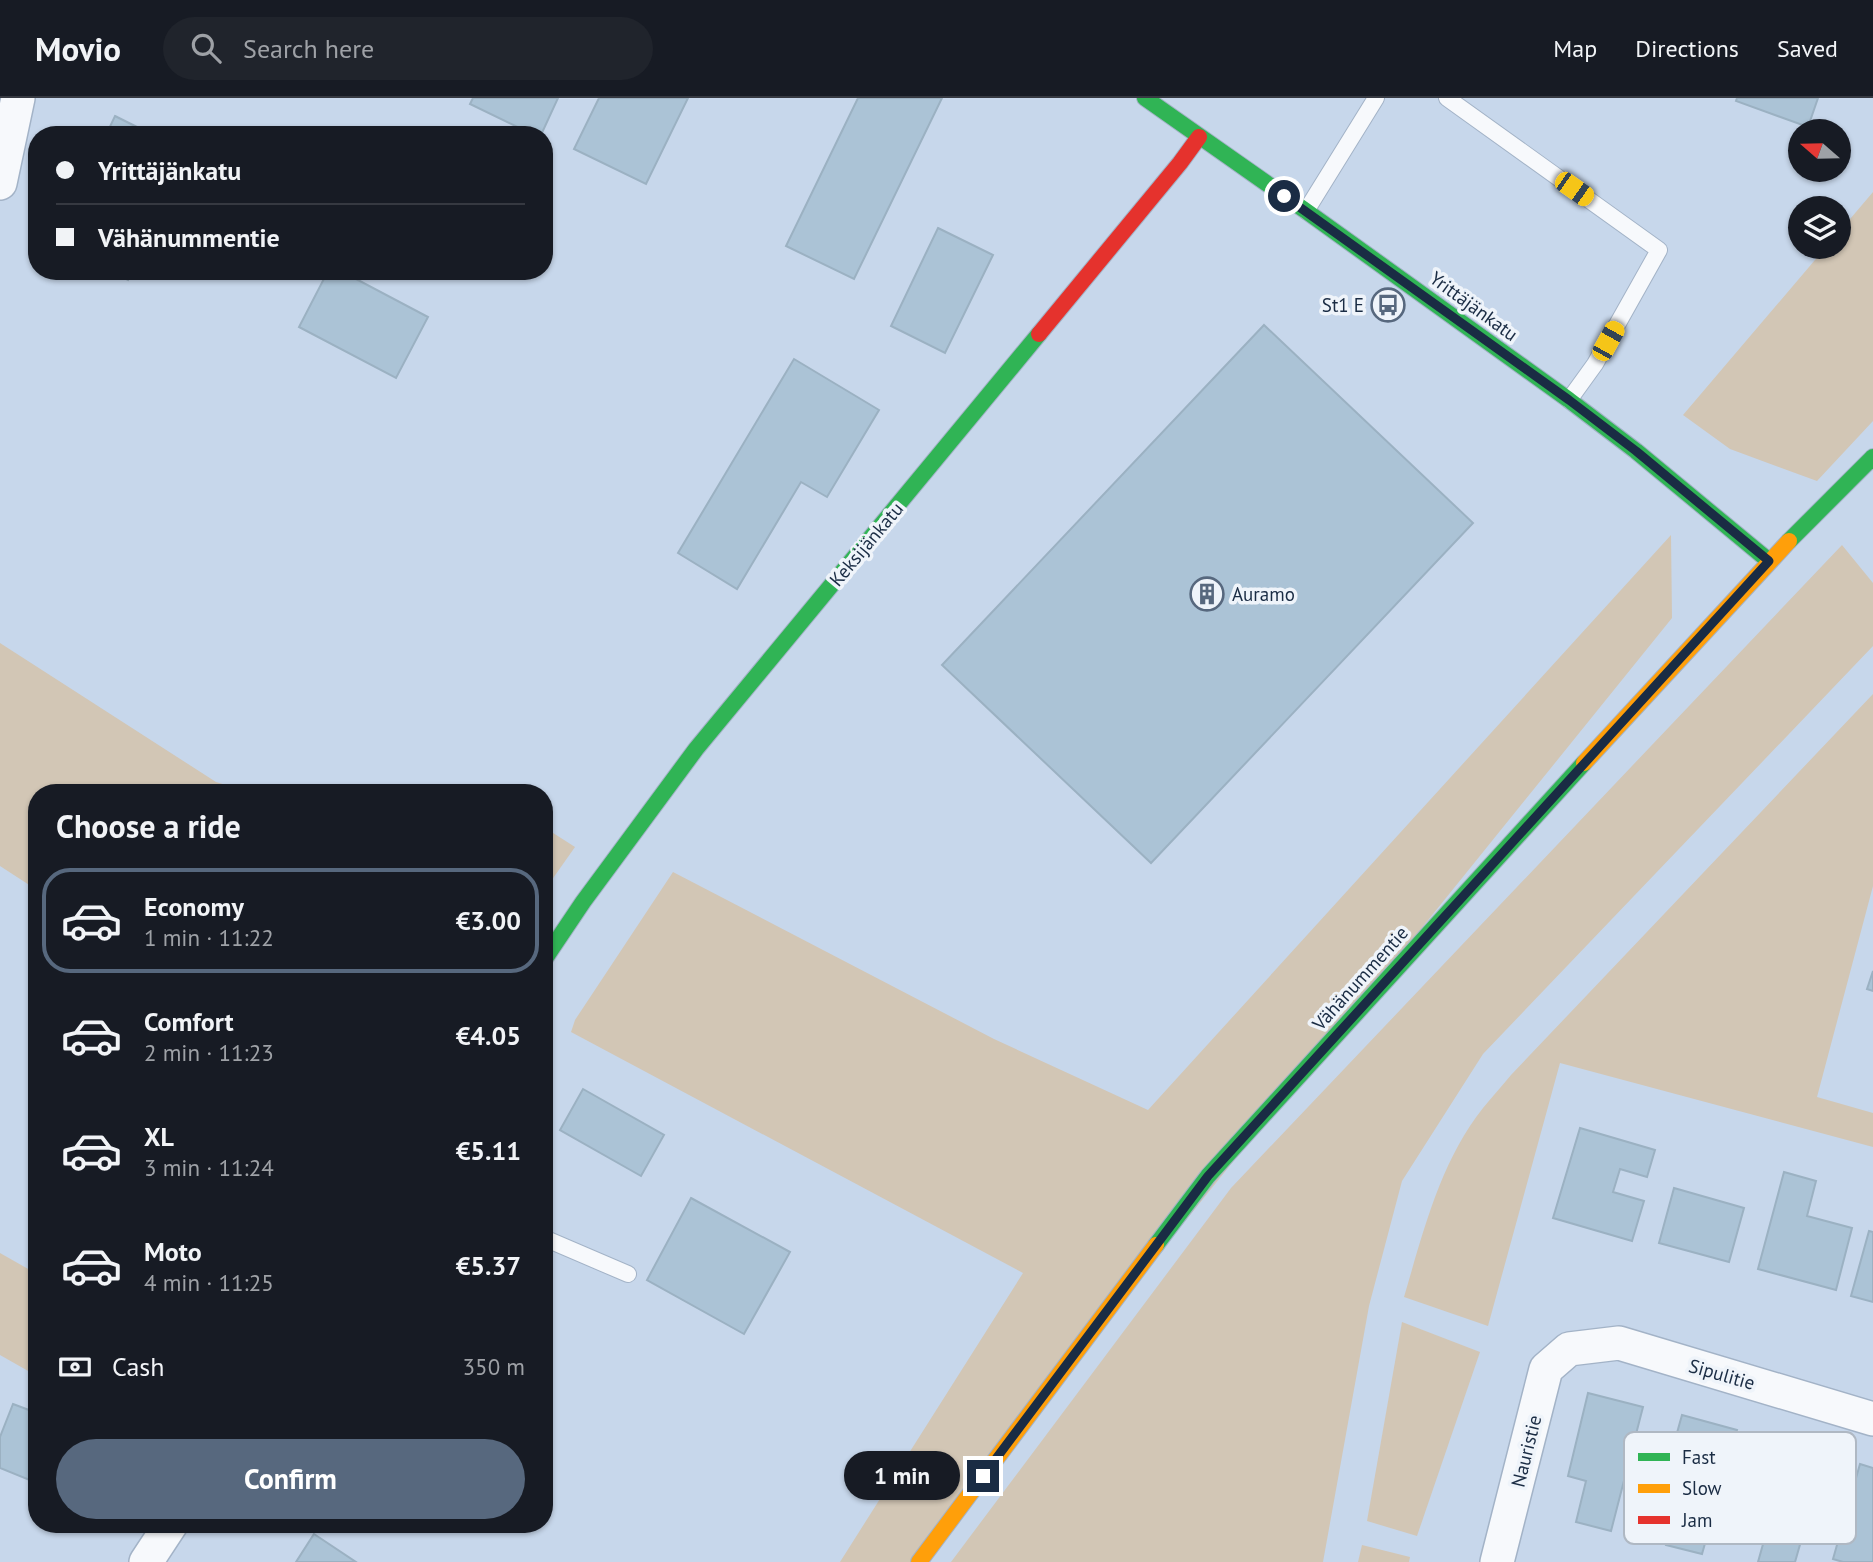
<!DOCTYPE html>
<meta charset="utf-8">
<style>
:root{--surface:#171b24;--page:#20242c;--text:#f1f3f6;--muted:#9ea1a6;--line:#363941;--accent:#57687e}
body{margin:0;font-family:"PT Sans",sans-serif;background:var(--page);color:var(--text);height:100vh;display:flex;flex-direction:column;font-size:26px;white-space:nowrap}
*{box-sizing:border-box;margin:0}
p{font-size:23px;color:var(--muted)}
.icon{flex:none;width:38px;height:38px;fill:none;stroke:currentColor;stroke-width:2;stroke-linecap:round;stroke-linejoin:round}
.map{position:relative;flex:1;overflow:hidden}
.sheet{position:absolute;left:28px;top:686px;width:525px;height:749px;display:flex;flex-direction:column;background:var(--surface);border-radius:28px;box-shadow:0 2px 5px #0004}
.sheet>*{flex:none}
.guide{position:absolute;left:28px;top:28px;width:525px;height:154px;border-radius:28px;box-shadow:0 2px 5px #0004;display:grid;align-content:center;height:154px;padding:0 28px;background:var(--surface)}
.needle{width:46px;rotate:290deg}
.controls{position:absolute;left:1788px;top:21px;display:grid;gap:14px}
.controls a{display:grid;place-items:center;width:63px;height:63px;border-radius:50%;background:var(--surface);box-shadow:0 2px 5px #0004;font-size:35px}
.end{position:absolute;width:32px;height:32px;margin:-16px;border:9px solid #1a2c44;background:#fff;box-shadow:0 0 0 4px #fff}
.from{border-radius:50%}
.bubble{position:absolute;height:49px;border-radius:24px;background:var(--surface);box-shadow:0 2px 5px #0004;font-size:23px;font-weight:800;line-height:49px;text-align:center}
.car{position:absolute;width:21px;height:42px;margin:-21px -10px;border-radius:9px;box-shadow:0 0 5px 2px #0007;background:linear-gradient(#f5c518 24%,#345 0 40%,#f5c518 0 76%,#345 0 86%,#f5c518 0)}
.guide b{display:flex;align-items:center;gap:24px;height:66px;font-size:26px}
.guide b+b{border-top:2px solid var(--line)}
.guide i{width:18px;height:18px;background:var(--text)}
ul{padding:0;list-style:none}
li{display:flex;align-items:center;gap:21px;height:105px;margin:0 14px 10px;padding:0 14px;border:4px solid transparent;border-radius:28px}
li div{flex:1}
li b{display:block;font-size:26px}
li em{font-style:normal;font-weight:800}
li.selected{border-color:var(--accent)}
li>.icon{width:63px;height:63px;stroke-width:1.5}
h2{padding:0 28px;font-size:32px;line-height:84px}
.pay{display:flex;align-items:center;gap:18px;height:77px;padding:0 28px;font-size:26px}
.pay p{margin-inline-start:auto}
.primary-button{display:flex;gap:14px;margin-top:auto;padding:14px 28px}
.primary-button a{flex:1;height:80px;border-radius:42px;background:var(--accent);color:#fff;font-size:28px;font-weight:800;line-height:80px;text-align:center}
header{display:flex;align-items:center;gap:42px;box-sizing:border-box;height:98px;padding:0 35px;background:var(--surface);border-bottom:2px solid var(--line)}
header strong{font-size:33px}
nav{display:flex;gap:38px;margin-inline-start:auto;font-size:24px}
.search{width:490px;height:63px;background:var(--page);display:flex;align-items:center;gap:18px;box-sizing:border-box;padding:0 24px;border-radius:38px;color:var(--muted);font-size:26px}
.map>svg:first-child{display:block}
.green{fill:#d2c6b5}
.building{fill:#abc3d6;stroke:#9bb1c2;stroke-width:2}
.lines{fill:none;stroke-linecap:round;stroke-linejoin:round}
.lane-casing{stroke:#a3b3c7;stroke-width:18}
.street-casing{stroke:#a3b3c7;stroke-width:36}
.fast-casing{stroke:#a3b3c7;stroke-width:18}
.slow-casing{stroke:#a3b3c7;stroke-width:18}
.jam-casing{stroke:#a3b3c7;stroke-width:18}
.lane{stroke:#f7f9fc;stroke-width:16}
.street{stroke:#f7f9fc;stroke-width:33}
.fast{stroke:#30b455;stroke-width:16}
.slow{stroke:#ff9f0a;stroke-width:16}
.jam{stroke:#e5322d;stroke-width:16}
.route{stroke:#1a2c44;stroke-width:9}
.labels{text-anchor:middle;stroke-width:7;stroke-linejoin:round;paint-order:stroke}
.poi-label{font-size:19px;fill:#1a2c44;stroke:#eff4fa;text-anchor:end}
.street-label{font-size:19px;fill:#1a2c44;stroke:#eff4fa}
.key{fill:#eff4fa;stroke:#afb8c3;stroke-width:2}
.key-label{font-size:19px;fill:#1a2c44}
</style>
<header>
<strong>Movio</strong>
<div class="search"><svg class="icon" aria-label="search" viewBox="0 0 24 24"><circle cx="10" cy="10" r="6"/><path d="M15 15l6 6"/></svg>Search here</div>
<nav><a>Map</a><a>Directions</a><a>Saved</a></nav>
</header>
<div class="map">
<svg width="1873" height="1464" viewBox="0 0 1873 1464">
<rect width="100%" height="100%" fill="#c7d7eb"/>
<g class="green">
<path d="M1873 94V323L1817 383 1730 351 1683 317 1826 149H1839V134Z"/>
<path d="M1671 437 1672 520 910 1464H840L1023 1175 571 934 575 922 673 774 994 941 1148 1012Z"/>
<path d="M1842 447 1873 485V548L1483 956 1402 1083 1369 1208 1323 1464H951L1231 1090Z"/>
<path d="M0 545 216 684 252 695H37V792L0 768Z"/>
<path d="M1873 596V788L1817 999 1873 1015V1049L1560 965 1488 1228 1404 1199C1423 1135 1440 1064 1483 1010 1492 999 1502 988 1511 977Z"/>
<path d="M544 733H550L575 749 544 793Z"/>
<path d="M0 1155 37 1176V1278L0 1257Z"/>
<path d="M1402 1224 1480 1254 1417 1438 1367 1423Z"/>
<path d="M1362 1447 1410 1459 1409 1464H1358Z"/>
</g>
<g class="building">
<path d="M473 0H558L541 37H534L470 6Z"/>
<path d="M599 0H688L646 86 574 51Z"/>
<path d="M858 0H942L854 181 786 148Z"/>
<path d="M1737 0H1818L1808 29 1736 3Z"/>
<path d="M115 18 153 37H106Z"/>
<path d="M938 130 993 157 945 255 891 228Z"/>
<path d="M110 173H132L128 182Z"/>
<path d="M328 173H341L428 219 396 280 299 229Z"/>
<path d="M1264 227 1473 425 1151 765 942 567Z"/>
<path d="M794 261 879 312 827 399 801 384 737 491 678 455Z"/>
<path d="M1873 873V893L1867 891Z"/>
<path d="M583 991 664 1037 641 1078 560 1032Z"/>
<path d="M1580 1030 1655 1052 1647 1079 1620 1071 1613 1094 1644 1103 1632 1143 1553 1120Z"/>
<path d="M1784 1074 1816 1083 1807 1118 1852 1130 1836 1192 1758 1171Z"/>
<path d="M1674 1090 1744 1110 1729 1164 1659 1145Z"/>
<path d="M691 1100 790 1154 744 1236 647 1182Z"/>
<path d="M1869 1133 1873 1134V1204L1851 1198Z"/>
<path d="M1588 1295 1643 1309 1611 1433 1576 1424 1586 1383 1568 1378Z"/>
<path d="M13 1306 37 1315V1385L0 1370V1339Z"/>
<path d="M1682 1317 1737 1332 1702 1456 1666 1447 1676 1408 1658 1403Z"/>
<path d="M1772 1341 1826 1356 1795 1464H1758L1767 1432 1748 1426Z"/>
<path d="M1860 1366 1873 1370V1464H1843L1833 1461Z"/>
<path d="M314 1436 356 1464H296Z"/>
</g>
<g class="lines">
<defs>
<g id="lane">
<path d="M1447 0 1659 152 1595 266 1569 302"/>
<path d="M1306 113 1376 0"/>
<path d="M544 1140 628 1176"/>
</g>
<g id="street">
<path d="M0 85 18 0"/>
<path d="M146 1464 171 1426"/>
<path d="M1497 1464 1546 1271 1569 1251 1619 1245 1873 1321"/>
</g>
<g id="fast">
<path d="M1145 0 1306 113 1569 302 1636 353 1769 463"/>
<path d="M1789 443 1873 359"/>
<path d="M544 862 583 804 696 651 1039 236"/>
<path d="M1156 1147 1208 1078 1584 665"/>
</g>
<g id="slow">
<path d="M1584 665 1789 443"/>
<path d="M919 1464 1156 1147"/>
</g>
<path id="jam" d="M1039 236 1180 65 1199 39"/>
</defs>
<use href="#lane" class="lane-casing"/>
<use href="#street" class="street-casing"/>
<use href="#fast" class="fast-casing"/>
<use href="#slow" class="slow-casing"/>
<use href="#jam" class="jam-casing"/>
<use href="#lane" class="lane"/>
<use href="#street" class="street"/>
<use href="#fast" class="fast"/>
<use href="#slow" class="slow"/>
<use href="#jam" class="jam"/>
</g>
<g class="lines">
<path class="route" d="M983 1378 1208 1078 1769 463 1636 353 1569 302 1284 98"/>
</g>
<defs>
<symbol id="bus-ring" viewBox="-11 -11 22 22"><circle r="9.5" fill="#eff4fa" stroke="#57687e" stroke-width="1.5"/><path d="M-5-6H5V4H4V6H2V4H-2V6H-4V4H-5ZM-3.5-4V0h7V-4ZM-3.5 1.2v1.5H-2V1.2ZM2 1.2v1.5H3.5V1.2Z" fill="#57687e"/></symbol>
<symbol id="building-ring" viewBox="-11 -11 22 22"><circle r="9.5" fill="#eff4fa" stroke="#57687e" stroke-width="1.5"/><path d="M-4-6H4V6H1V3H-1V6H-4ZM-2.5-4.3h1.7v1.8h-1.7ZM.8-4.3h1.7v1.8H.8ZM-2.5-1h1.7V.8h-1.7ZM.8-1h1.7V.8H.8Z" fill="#57687e"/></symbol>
</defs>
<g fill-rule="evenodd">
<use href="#bus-ring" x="1369" y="188" width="38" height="38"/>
<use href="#building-ring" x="1188" y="477" width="38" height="38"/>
</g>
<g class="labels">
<g class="poi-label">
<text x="1364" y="214">St1 E</text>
<text x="1232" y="503" text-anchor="start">Auramo</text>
</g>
<g class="street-label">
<text transform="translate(1474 208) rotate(36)" y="7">Yrittäjänkatu</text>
<text transform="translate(866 446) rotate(-50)" y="7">Keksijänkatu</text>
<text transform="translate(1360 880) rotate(-48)" y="7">Vähänummentie</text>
<text transform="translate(1722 1276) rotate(16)" y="7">Sipulitie</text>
<text transform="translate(1526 1353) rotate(-76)" y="7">Nauristie</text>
</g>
</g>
<rect x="1624" y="1334" width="232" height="112" rx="10" class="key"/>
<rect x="1638" y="1355" width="32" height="8" fill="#30b455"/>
<rect x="1638" y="1386" width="32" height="9" fill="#ff9f0a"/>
<rect x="1638" y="1418" width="32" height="8" fill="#e5322d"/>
<g class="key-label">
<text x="1682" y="1366">Fast</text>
<text x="1682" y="1397">Slow</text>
<text x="1682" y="1429">Jam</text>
</g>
</svg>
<div class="controls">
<a><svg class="needle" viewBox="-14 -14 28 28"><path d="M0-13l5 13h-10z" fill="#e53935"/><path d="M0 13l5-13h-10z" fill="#9ea1a6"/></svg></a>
<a><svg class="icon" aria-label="layers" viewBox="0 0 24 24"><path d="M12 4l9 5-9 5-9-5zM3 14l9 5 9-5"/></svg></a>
</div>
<i class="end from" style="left:1284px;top:98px"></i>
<i class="end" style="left:983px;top:1378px"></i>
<div class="bubble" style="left:844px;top:1353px;width:116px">1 min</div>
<i class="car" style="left:1574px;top:91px;rotate:125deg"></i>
<i class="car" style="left:1608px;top:243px;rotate:29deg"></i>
<div class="guide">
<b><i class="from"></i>Yrittäjänkatu</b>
<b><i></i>Vähänummentie</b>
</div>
<section class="sheet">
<h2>Choose a ride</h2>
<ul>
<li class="selected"><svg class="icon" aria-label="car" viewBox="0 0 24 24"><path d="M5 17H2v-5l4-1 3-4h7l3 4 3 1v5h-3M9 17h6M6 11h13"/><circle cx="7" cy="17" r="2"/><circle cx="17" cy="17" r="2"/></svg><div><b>Economy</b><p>1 min · 11:22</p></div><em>€3.00</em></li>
<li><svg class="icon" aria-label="car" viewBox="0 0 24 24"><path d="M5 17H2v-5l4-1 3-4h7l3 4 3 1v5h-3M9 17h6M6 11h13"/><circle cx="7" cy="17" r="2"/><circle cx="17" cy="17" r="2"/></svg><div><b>Comfort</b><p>2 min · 11:23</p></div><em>€4.05</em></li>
<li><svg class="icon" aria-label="car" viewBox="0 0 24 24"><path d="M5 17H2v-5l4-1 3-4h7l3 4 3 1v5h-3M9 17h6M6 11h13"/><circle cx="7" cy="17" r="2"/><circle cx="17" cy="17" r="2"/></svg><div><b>XL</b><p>3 min · 11:24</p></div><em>€5.11</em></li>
<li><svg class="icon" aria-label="car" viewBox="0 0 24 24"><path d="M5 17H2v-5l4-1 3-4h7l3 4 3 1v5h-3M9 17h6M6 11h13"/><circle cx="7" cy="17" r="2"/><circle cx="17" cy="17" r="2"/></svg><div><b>Moto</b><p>4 min · 11:25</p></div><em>€5.37</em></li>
</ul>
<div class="pay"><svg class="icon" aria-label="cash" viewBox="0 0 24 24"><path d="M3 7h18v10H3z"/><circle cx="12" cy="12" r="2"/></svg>Cash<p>350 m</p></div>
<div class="primary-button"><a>Confirm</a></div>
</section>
</div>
